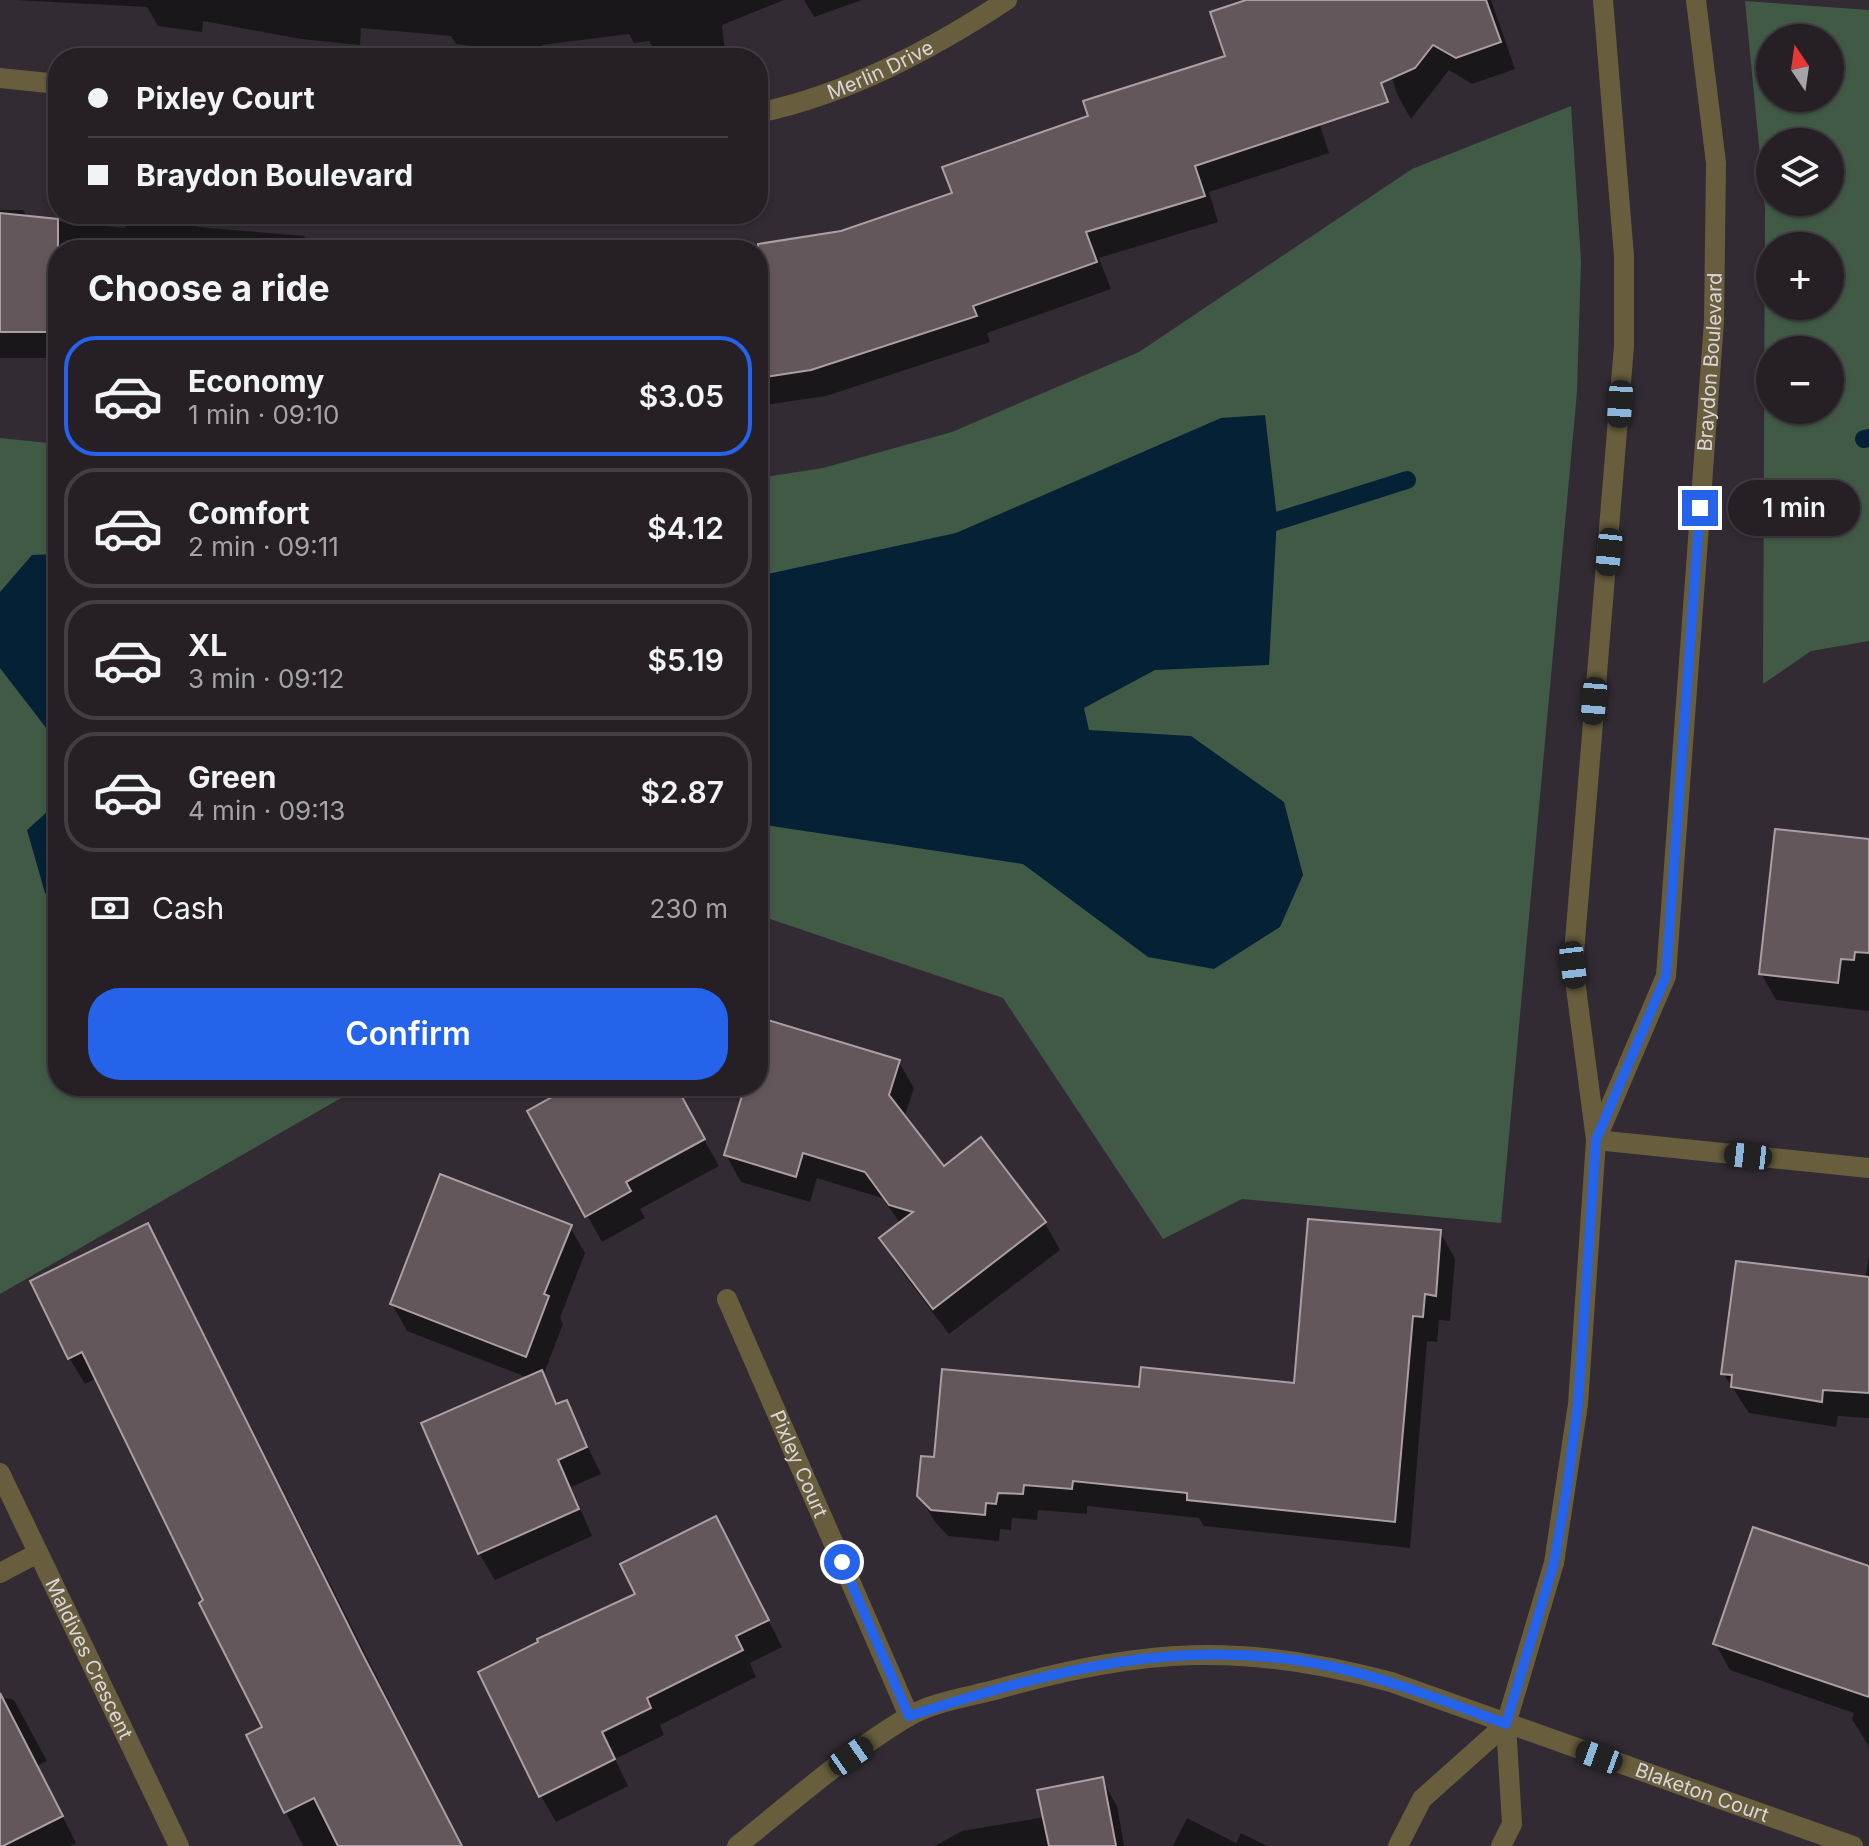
<!DOCTYPE html>
<meta charset="utf-8">
<style>
:root{--surface:#262026;--page:#2e282e;--text:#f1f3f6;--muted:#a4a3a7;--line:#423e43;--accent:#2563eb}
body{margin:0;font-family:Inter,sans-serif;background:var(--page);color:var(--text);height:100vh;display:flex;flex-direction:column;font-size:30px;white-space:nowrap}
*{box-sizing:border-box;margin:0}
p{font-size:26px;color:var(--muted)}
.icon{flex:none;width:44px;height:44px;fill:none;stroke:currentColor;stroke-width:2;stroke-linecap:round;stroke-linejoin:round}
.map{position:relative;flex:1;overflow:hidden}
.details{position:absolute;left:48px;top:240px;width:720px;height:856px;display:flex;flex-direction:column;background:var(--surface);border-radius:32px;box-shadow:0 2px 6px #0004,0 0 0 2px var(--line)}
.details>*{flex:none}
.banner{position:absolute;left:48px;top:48px;width:720px;height:176px;border-radius:32px;box-shadow:0 2px 6px #0004,0 0 0 2px var(--line);display:grid;align-content:center;height:176px;padding:0 40px;background:var(--surface)}
.needle{width:52px;rotate:347deg}
.buttons{position:absolute;left:1756px;top:24px;display:grid;gap:16px}
.buttons a{display:grid;place-items:center;width:88px;height:88px;border-radius:50%;background:var(--surface);box-shadow:0 2px 6px #0004,0 0 0 2px var(--line);font-size:40px}
.end{position:absolute;width:36px;height:36px;margin:-18px;border:10px solid #2563eb;background:#fff;box-shadow:0 0 0 4px #fff}
.from{border-radius:50%}
.bubble{position:absolute;height:56px;border-radius:28px;background:var(--surface);box-shadow:0 2px 6px #0004,0 0 0 2px var(--line);font-size:26px;font-weight:600;line-height:56px;text-align:center}
.car{position:absolute;width:24px;height:48px;margin:-24px -12px;border-radius:10px;box-shadow:0 0 6px 2px #0007;background:linear-gradient(#222 24%,#8ab4d8 0 40%,#222 0 76%,#8ab4d8 0 86%,#222 0)}
.banner b{display:flex;align-items:center;gap:28px;height:76px;font-size:30px}
.banner b+b{border-top:2px solid var(--line)}
.banner i{width:20px;height:20px;background:var(--text)}
ul{padding:0;list-style:none}
li{display:flex;align-items:center;gap:24px;height:120px;margin:0 16px 12px;padding:0 24px;border:4px solid var(--line);border-radius:32px}
li div{flex:1}
li b{display:block;font-size:30px}
li em{font-style:normal;font-weight:600}
li.on{border-color:var(--accent)}
li>.icon{width:72px;height:72px;stroke-width:1.5}
h2{padding:0 40px;font-size:36px;line-height:96px}
.pay{display:flex;align-items:center;gap:20px;height:88px;padding:0 40px;font-size:30px}
.pay p{margin-inline-start:auto}
.cta{display:flex;gap:16px;margin-top:auto;padding:16px 40px}
.cta a{flex:1;height:92px;border-radius:32px;background:var(--accent);color:#fff;font-size:32px;font-weight:600;line-height:92px;text-align:center}
.map>svg:first-child{display:block}
.green{fill:#415a46;fill-rule:evenodd}
.water{fill:#042136}
.shadow{fill:#0007}
.lines{fill:none;stroke-linecap:round;stroke-linejoin:round}
.stream{stroke:#042136;stroke-width:18}
.building{fill:#63575b;stroke:#ac9fa3;stroke-width:2}
.minor{stroke:#685e3d;stroke-width:20}
.route{stroke:#2563eb;stroke-width:10}
.labels{text-anchor:middle;stroke-width:6;stroke-linejoin:round;paint-order:stroke}
.street-label{font-size:20px;fill:#d9d5da;stroke:#322b33}
</style>
<div class="map">
<svg width="1869" height="1846" viewBox="0 0 1869 1846">
<rect width="100%" height="100%" fill="#322b33"/>
<g class="green">
<path d="M1745 1 1869 10V641L1811 651 1763 684 1765 208ZM1770 38H1830V98H1770ZM1770 142H1830V202H1770ZM1770 246H1830V306H1770ZM1770 350H1830V410H1770Z"/>
<path d="M1571 106 1581 261 1577 392 1501 1223 1242 1199 1163 1239 1003 998 758 915V478L823 468 952 432 1139 352 1412 169Z"/>
<path d="M0 438 58 444V1086H362L0 1294Z"/>
</g>
<g class="water">
<path d="M1265 415 1277 518 1269 665 1155 670 1084 708 1089 730 1191 736 1284 802 1303 875 1280 927 1214 969 1148 957 1023 864 765 825 758 820V576L956 533 1221 418Z"/>
<path d="M58 554V732L50 733 0 668V592L32 555Z"/>
<path d="M58 802V904L45 893 27 830Z"/>
</g>
<g class="shadow">
<path d="M15 0H784L722 25 725 52 683 58H659L649 41 634 43 629 34 542 45 541 54 456 44 451 36 361 28 360 45 301 39 203 21 202 32 158 26 147 7Z"/>
<path d="M804 0H862L814 17Z"/>
<path d="M1252 0H1274L1286 20 1329 153 1209 192 1218 222 1099 258 1111 289 987 333 990 342 826 396 758 406V250H729L842 233 954 195 1090 117 1227 58Z"/>
<path d="M1369 0H1491L1515 69 1472 84 1449 70 1411 119 1397 94Z"/>
<path d="M0 210H23L28 218 125 228 127 214 193 220 197 227 304 236 306 240 396 250H58V365L50 358H0Z"/>
<path d="M405 240 489 250H403Z"/>
<path d="M1869 841V1011L1776 1000 1761 973Z"/>
<path d="M758 1049 898 1061 914 1088 904 1118 943 1169 981 1140 1045 1223 1060 1250 949 1334 897 1265 881 1239 901 1224 882 1198 817 1178 810 1202 741 1182 726 1155 747 1086H758Z"/>
<path d="M574 1086H674L719 1166 640 1209 645 1218 602 1242 530 1111Z"/>
<path d="M147 1225 163 1252 462 1846H303L248 1736 265 1728 206 1601 97 1378 85 1384 69 1358Z"/>
<path d="M570 1227 585 1253 560 1318 563 1324 543 1376 559 1405 566 1402 601 1474 571 1487 592 1536 495 1580 479 1553 529 1378 407 1331 392 1304Z"/>
<path d="M1440 1232 1455 1259 1450 1321 1439 1320 1437 1342 1427 1341 1410 1548 1204 1526 1199 1518 1087 1506V1514L1038 1510 1037 1520 1012 1518 1011 1530 1000 1529 999 1541 948 1536 935 1522 919 1495 936 1459 1141 1389 1296 1385Z"/>
<path d="M1869 1256V1418L1838 1416 1836 1427 1749 1413 1723 1373 1865 1279Z"/>
<path d="M730 1544 782 1647 750 1663 756 1677 660 1725 664 1735 615 1759 628 1786 556 1822 541 1796 637 1595Z"/>
<path d="M1869 1584V1747L1852 1719 1854 1713 1730 1670 1715 1643Z"/>
<path d="M0 1697 14 1700 47 1761 37 1766 76 1843 70 1846H0Z"/>
<path d="M1102 1780 1117 1806 1124 1846H935L962 1831 1045 1817Z"/>
<path d="M1187 1818 1236 1843 1241 1833 1267 1846H1173Z"/>
</g>
<g class="lines">
<g class="stream">
<path d="M1864 439 1869 438"/>
<path d="M1255 528 1407 480"/>
</g>
</g>
<g class="building">
<path d="M1246 0H1486L1501 42 1456 58 1433 45 1415 68 1381 83 1388 102 1195 166 1205 196 1086 232 1097 262 973 306 977 316 811 370 758 378V244L841 231 952 193 942 167 1088 116 1083 101 1225 56 1210 12Z"/>
<path d="M0 213 58 219V332H0Z"/>
<path d="M1775 829 1869 839V953L1855 952 1854 960 1841 959 1838 983 1759 974Z"/>
<path d="M758 1017 900 1060 889 1095 944 1166 981 1137 1046 1222 933 1309 879 1238 913 1212 889 1205 865 1172 803 1153 796 1177 724 1155 745 1086H758Z"/>
<path d="M572 1086H676L705 1139 626 1182 631 1191 585 1217 527 1111Z"/>
<path d="M440 1174 572 1225 544 1294 549 1296 526 1357 390 1304Z"/>
<path d="M1308 1219 1441 1230 1436 1296 1425 1294 1423 1317 1413 1316 1395 1522 1187 1500V1493L1073 1481 1072 1489 1024 1485 1023 1494 998 1493 996 1504 986 1503 985 1515 931 1510 917 1496 921 1456 934 1457 942 1369 1139 1387 1141 1367 1294 1383Z"/>
<path d="M148 1223 362 1653 462 1846H338L314 1798 284 1813 246 1735 262 1727 199 1603 203 1600 82 1352 68 1359 30 1281Z"/>
<path d="M1736 1261 1869 1277V1393L1823 1390 1822 1402 1731 1387 1732 1375 1721 1374Z"/>
<path d="M542 1370 556 1404 567 1400 587 1447 558 1460 579 1509 478 1554 421 1423Z"/>
<path d="M716 1516 769 1620 736 1636 743 1650 647 1698 651 1708 602 1732 615 1759 539 1797 478 1672 538 1642 537 1639 635 1594 620 1564Z"/>
<path d="M1753 1527 1869 1566V1697L1713 1644Z"/>
<path d="M0 1693 63 1816 3 1846H0Z"/>
<path d="M1103 1777 1116 1846H1049L1037 1790Z"/>
</g>
<g class="lines">
<g class="minor">
<path d="M0 78 58 84"/>
<path id="s1" d="M758 113C848 94 931 50 1007 0"/>
<path id="s2" d="M1596 1140 1666 976 1714 321 1716 163 1696 0"/>
<path d="M1596 1140 1869 1168"/>
<path id="s3" d="M727 1299 909 1716"/>
<path id="s4" d="M0 1473 179 1846"/>
<path d="M0 1573 38 1553"/>
<path id="s5" d="M737 1846C792 1802 846 1754 906 1718 931 1702 969 1697 998 1689 1146 1648 1242 1642 1391 1682L1853 1846"/>
<path d="M1398 1846 1422 1799 1506 1724"/>
<path d="M1501 1846 1512 1824 1506 1724 1554 1563 1578 1404 1596 1140 1573 965 1624 346V256L1603 0"/>
</g>
</g>
<g class="lines">
<path class="route" d="M842 1562 909 1716C1050 1671 1184 1634 1333 1667 1392 1680 1449 1703 1506 1724L1554 1563 1567 1488 1578 1404 1596 1140 1666 976 1700 508"/>
</g>
<g class="labels">
<g class="street-label">
<text dy="7" stroke="none"><textPath href="#s1" startOffset="130">Merlin Drive</textPath></text>
<text dy="7" stroke="none"><textPath href="#s2" startOffset="794">Braydon Boulevard</textPath></text>
<text dy="7" stroke="none"><textPath href="#s3" startOffset="180">Pixley Court</textPath></text>
<text dy="7" stroke="none"><textPath href="#s4" startOffset="206">Maldives Crescent</textPath></text>
<text dy="7" stroke="none"><textPath href="#s5" startOffset="1038">Blaketon Court</textPath></text>
</g>
</g>
</svg>
<div class="buttons">
<a><svg class="needle" viewBox="-14 -14 28 28"><path d="M0-13l5 13h-10z" fill="#e53935"/><path d="M0 13l5-13h-10z" fill="#a4a3a7"/></svg></a>
<a><svg class="icon" aria-label="layers" viewBox="0 0 24 24"><path d="M12 4l9 5-9 5-9-5zM3 14l9 5 9-5"/></svg></a>
<a>+</a>
<a>−</a>
</div>
<i class="end from" style="left:842px;top:1562px"></i>
<i class="end" style="left:1700px;top:508px"></i>
<div class="bubble" style="left:1728px;top:480px;width:132px">1 min</div>
<i class="car" style="left:1620px;top:404px;rotate:184deg"></i>
<i class="car" style="left:1609px;top:552px;rotate:186deg"></i>
<i class="car" style="left:1594px;top:701px;rotate:185deg"></i>
<i class="car" style="left:1573px;top:965px;rotate:173deg"></i>
<i class="car" style="left:1748px;top:1156px;rotate:276deg"></i>
<i class="car" style="left:851px;top:1756px;rotate:55deg"></i>
<i class="car" style="left:1599px;top:1757px;rotate:290deg"></i>
<div class="banner">
<b><i class="from"></i>Pixley Court</b>
<b><i></i>Braydon Boulevard</b>
</div>
<section class="details">
<h2>Choose a ride</h2>
<ul>
<li class="on"><svg class="icon" aria-label="car" viewBox="0 0 24 24"><path d="M5 17H2v-5l4-1 3-4h7l3 4 3 1v5h-3M9 17h6M6 11h13"/><circle cx="7" cy="17" r="2"/><circle cx="17" cy="17" r="2"/></svg><div><b>Economy</b><p>1 min · 09:10</p></div><em>$3.05</em></li>
<li><svg class="icon" aria-label="car" viewBox="0 0 24 24"><path d="M5 17H2v-5l4-1 3-4h7l3 4 3 1v5h-3M9 17h6M6 11h13"/><circle cx="7" cy="17" r="2"/><circle cx="17" cy="17" r="2"/></svg><div><b>Comfort</b><p>2 min · 09:11</p></div><em>$4.12</em></li>
<li><svg class="icon" aria-label="car" viewBox="0 0 24 24"><path d="M5 17H2v-5l4-1 3-4h7l3 4 3 1v5h-3M9 17h6M6 11h13"/><circle cx="7" cy="17" r="2"/><circle cx="17" cy="17" r="2"/></svg><div><b>XL</b><p>3 min · 09:12</p></div><em>$5.19</em></li>
<li><svg class="icon" aria-label="car" viewBox="0 0 24 24"><path d="M5 17H2v-5l4-1 3-4h7l3 4 3 1v5h-3M9 17h6M6 11h13"/><circle cx="7" cy="17" r="2"/><circle cx="17" cy="17" r="2"/></svg><div><b>Green</b><p>4 min · 09:13</p></div><em>$2.87</em></li>
</ul>
<div class="pay"><svg class="icon" aria-label="cash" viewBox="0 0 24 24"><path d="M3 7h18v10H3z"/><circle cx="12" cy="12" r="2"/></svg>Cash<p>230 m</p></div>
<div class="cta"><a>Confirm</a></div>
</section>
</div>
